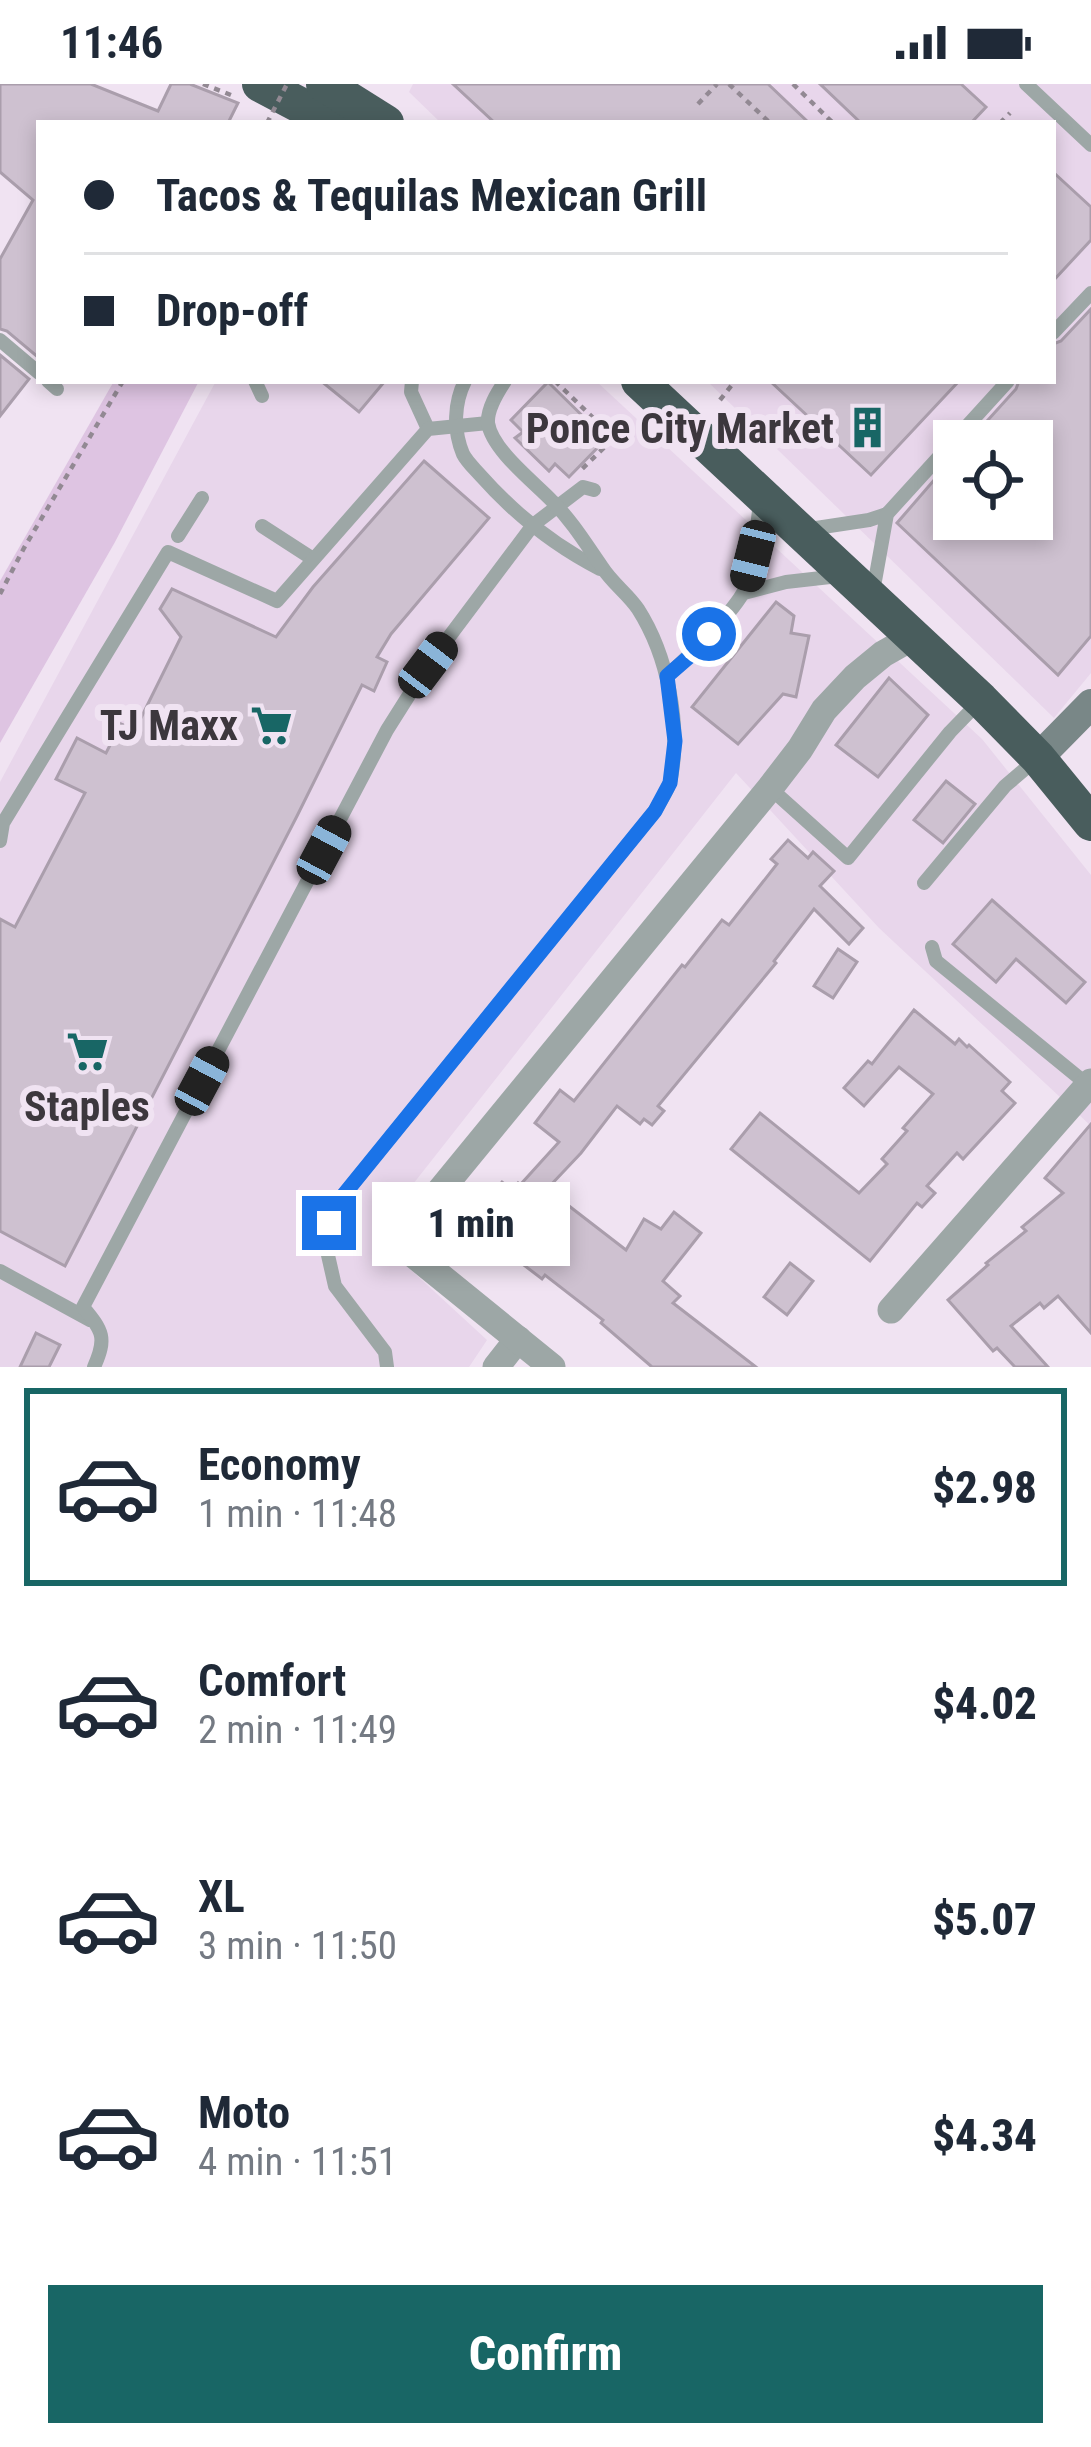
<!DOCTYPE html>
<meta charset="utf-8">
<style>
:root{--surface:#fff;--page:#f6f6f7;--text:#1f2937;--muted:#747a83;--line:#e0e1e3;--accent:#186665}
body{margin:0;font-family:"Roboto Condensed",sans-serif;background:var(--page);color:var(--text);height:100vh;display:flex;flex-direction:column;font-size:45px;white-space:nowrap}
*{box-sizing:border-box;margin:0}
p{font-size:39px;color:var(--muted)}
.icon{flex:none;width:66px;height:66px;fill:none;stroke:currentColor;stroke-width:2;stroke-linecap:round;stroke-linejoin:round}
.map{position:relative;height:1283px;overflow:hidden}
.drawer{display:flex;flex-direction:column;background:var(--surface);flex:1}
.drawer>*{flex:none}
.top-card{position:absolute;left:36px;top:36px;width:1020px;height:264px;border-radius:0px;box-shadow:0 6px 18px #0003;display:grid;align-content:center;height:264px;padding:0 48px;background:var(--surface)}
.fabs{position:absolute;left:933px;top:336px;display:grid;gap:24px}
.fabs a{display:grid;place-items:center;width:120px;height:120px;border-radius:0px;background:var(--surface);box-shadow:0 6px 18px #0003;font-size:60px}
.end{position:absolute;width:54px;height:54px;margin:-27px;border:15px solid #1a73e8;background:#fff;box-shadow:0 0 0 6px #fff}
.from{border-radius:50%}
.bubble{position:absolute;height:84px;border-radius:0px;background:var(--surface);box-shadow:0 6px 18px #0003;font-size:39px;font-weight:800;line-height:84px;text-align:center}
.car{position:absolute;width:36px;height:72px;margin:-36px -18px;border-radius:15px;box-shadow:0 0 9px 3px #0007;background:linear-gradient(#222 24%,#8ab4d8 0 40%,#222 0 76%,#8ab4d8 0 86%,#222 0)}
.top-card b{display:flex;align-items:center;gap:42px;height:114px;font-size:45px}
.top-card b+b{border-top:3px solid var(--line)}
.top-card i{width:30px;height:30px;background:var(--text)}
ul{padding:21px 0 0;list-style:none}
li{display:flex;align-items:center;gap:36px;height:198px;margin:0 24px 18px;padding:0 24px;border:6px solid transparent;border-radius:0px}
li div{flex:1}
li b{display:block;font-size:45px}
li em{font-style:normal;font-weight:800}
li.on{border-color:var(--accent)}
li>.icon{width:108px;height:108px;stroke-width:1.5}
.button{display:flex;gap:24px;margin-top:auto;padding:24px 48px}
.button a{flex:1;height:138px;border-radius:0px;background:var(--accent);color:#fff;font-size:48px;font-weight:800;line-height:138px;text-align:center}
.status{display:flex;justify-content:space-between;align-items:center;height:84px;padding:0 60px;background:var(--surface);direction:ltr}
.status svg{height:33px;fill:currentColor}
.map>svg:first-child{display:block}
.built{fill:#e8d6eb;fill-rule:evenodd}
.green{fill:#dec4e2}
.building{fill:#cec1d0;stroke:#aa9eac;stroke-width:3}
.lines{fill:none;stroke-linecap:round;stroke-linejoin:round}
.path{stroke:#928993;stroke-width:4.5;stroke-dasharray:6 6;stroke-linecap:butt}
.lane{stroke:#9da7a6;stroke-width:14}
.street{stroke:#9da7a6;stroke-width:27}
.secondary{stroke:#798787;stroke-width:30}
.highway{stroke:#495d5d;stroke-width:36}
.path-bridge{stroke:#928993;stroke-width:4.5;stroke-dasharray:6 6;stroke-linecap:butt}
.route{stroke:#1a73e8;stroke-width:15}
.labels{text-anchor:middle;stroke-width:12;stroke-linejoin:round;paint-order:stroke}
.poi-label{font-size:42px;font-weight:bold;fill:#3c373d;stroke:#f0e3f2;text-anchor:end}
</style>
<div class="status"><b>11:46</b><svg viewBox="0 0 49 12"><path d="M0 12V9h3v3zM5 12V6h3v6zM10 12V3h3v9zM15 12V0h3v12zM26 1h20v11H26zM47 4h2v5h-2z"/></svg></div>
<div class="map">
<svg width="1091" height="1283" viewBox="0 0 1091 1283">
<rect width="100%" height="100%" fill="#f0e3f2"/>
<g class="built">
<path d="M413 0H1091V589L1054 634 707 297H1053V39H441L409 8ZM954 357H1032V435H954Z"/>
<path d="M216 297H596L982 655 1091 791V1042L879 844 736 689 373 1151 487 1256 469 1283H0V698Z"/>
</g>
<path class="green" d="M114 297H199L115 458 0 659V497Z"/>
<g class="building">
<path d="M0 0H91L158 27 171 0H190L238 19 228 39H39V274L7 247 0 245V175L33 116 0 88Z"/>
<path d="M453 0H768L809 39H495Z"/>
<path d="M820 0H961L986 23 971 39H861Z"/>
<path d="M1053 88 1091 123V156L1053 197Z"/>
<path d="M1091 225V552L1058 591 897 439 954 373V435H1032V357H969L1016 305 1019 297H1053V260L1061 257Z"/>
<path d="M0 271 29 295 0 332Z"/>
<path d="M321 297H385L359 328Z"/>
<path d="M770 297H959L871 391Z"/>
<path d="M548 298 606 355 569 393 555 380 549 387 515 354 523 348 511 336Z"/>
<path d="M424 377 489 434 391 550 377 573 387 578 374 607 362 601 297 732 65 1182 0 1147V835L15 843 85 709 56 695 77 654 106 669 121 640 135 646 181 553 160 525 172 505 276 553 313 503Z"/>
<path d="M776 518 794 532 791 549 809 552 796 613 783 610 738 660 692 623Z"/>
<path d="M889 594 928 631 878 693 836 661Z"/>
<path d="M946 697 975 720 943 759 914 736Z"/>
<path d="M788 756 808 774 813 768 834 787 820 802 863 844 849 860 814 825 774 877 776 879 658 1022 664 1027 652 1041 644 1035 640 1040 617 1022 581 1069 547 1105 626 1166 644 1135 661 1145 674 1128 701 1149 663 1197 680 1212 673 1219 756 1283H652L601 1239 603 1236 545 1191 542 1195 507 1168 471 1136 502 1098 512 1106 518 1099 520 1101 559 1058 535 1039 560 1006 574 1017 682 881 685 883 722 836 729 841 777 780 771 775Z"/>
<path d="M992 816 1085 898 1066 919 1016 875 996 898 953 860Z"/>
<path d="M838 865 857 878 833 914 814 902Z"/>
<path d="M914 926 955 960 959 955 967 963 969 961 1010 998 1002 1007 1015 1019 963 1075 957 1069 927 1102 935 1109 922 1123 917 1119 870 1177 731 1065 760 1029 859 1109 887 1080 882 1075 907 1047 903 1044 933 1010 899 983 864 1022 844 1004 868 977 872 980Z"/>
<path d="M1091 1040V1249L1058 1212 1044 1224 1040 1219 1011 1242 1048 1283H1015L997 1264 993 1267 948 1216 988 1181 986 1179 1026 1147 1022 1143 1063 1109 1045 1094Z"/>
<path d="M790 1179 813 1197 787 1231 764 1213Z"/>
<path d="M36 1249 60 1261 49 1283H20Z"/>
</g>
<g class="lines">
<g class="path">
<path d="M203 0 231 11"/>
<path d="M729 0 770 39"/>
<path d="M793 0 833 39"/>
<path d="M698 20 717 0"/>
<path d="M1000 39 1010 29"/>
<path d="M555 297 614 354 582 385"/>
<path d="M720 316 735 297"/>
<path d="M0 510 24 464 123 297"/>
</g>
<g class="lane">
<path d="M1026 0 1091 61"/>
<path d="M1053 249 1091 209"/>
<path d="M0 256 39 289"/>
<path d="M48 297 57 305"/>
<path d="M255 297 262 312"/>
<path d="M412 297 411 308 428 345"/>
<path d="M465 297C454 319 453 346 463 370 467 378 475 385 481 392 514 429 555 462 600 485"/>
<path d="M262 442 313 475"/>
<path d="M803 446 869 436 887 430"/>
<path d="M178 452 202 414"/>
<path d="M873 508 887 430 1008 297"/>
<path d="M744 509 786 498 839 492"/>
<path d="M667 592C686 575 735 527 745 505 755 479 756 447 760 419"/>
<path d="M770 704 848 774 950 648 981 616"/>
<path d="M0 757 3 739 168 468 277 517 428 345 488 339"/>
<path d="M924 799 1005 702 1038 674"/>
<path d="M932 863 936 877 1088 1001"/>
<path d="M0 1187 90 1236"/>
<path d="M94 1283C107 1254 103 1247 83 1223L387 646 428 581 533 441 583 403 594 406"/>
<path d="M387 1283 385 1268 335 1202 325 1158 333 1124 655 727C660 717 669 706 671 694 681 640 668 572 638 525 628 510 612 499 602 483 586 460 572 437 552 417 534 398 492 366 488 339 487 325 497 309 505 297"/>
</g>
<g class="street">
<path d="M891 1226 1091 998"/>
<path d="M496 1283 518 1255"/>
<path d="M552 1283 398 1158 770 704 800 665 824 626 855 593 883 570 913 553"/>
</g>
<path class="secondary" d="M1038 674 1091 620"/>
<g class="highway">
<path d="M260 0 334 39"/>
<path d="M324 0 386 39"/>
<path d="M639 297 981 616 1038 674 1091 739"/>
</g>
<path class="path-bridge" d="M267 39 287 0"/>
</g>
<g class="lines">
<path class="route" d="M329 1139 333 1124 655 727 670 699 675 657 667 592 690 572 709 550"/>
</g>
<defs>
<symbol id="building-bare" viewBox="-9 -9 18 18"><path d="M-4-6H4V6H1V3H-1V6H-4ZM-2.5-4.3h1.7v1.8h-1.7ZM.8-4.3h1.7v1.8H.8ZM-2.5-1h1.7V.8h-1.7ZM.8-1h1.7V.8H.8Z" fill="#186665" stroke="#f0e3f2" stroke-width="2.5" paint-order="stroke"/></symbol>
<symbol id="supermarket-bare" viewBox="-9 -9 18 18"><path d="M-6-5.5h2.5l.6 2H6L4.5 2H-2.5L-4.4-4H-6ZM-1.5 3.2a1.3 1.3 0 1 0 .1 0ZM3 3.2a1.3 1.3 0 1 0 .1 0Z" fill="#186665" stroke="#f0e3f2" stroke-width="2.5" paint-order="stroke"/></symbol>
</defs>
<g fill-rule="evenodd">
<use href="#building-bare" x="838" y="314" width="59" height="59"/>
<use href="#supermarket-bare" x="242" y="612" width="59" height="59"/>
<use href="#supermarket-bare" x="58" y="938" width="59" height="59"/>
</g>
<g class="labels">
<g class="poi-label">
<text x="834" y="359">Ponce City Market</text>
<text x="238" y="656">TJ Maxx</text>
<text x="87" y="1037" text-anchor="middle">Staples</text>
</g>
</g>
</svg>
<div class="fabs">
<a><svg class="icon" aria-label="locate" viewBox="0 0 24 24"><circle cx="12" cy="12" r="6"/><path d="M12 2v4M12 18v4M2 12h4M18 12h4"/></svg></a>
</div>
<i class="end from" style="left:709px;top:550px"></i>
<i class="end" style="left:329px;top:1139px"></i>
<div class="bubble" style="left:372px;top:1098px;width:198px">1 min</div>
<i class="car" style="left:753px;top:472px;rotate:194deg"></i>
<i class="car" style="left:428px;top:581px;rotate:37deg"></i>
<i class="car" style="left:324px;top:766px;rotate:28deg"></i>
<i class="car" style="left:202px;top:997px;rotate:28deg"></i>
<div class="top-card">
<b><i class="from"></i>Tacos &amp; Tequilas Mexican Grill</b>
<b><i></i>Drop-off</b>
</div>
</div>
<section class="drawer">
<ul>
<li class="on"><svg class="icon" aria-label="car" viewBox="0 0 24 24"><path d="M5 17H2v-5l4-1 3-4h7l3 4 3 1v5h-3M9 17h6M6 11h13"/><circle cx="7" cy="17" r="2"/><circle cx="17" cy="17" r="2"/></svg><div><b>Economy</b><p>1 min · 11:48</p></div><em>$2.98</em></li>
<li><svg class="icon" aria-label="car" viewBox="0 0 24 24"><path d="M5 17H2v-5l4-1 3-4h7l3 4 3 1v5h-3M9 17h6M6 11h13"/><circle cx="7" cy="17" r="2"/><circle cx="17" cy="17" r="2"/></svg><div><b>Comfort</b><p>2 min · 11:49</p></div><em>$4.02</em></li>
<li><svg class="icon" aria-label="car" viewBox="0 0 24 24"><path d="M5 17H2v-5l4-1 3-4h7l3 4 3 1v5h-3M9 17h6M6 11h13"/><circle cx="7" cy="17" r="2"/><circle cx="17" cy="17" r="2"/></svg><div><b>XL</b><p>3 min · 11:50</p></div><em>$5.07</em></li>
<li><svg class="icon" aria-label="car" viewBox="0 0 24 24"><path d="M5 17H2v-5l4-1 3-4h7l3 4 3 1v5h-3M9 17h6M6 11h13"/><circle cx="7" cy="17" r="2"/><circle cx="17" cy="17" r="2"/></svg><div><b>Moto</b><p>4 min · 11:51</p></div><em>$4.34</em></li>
</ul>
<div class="button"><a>Confirm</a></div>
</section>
